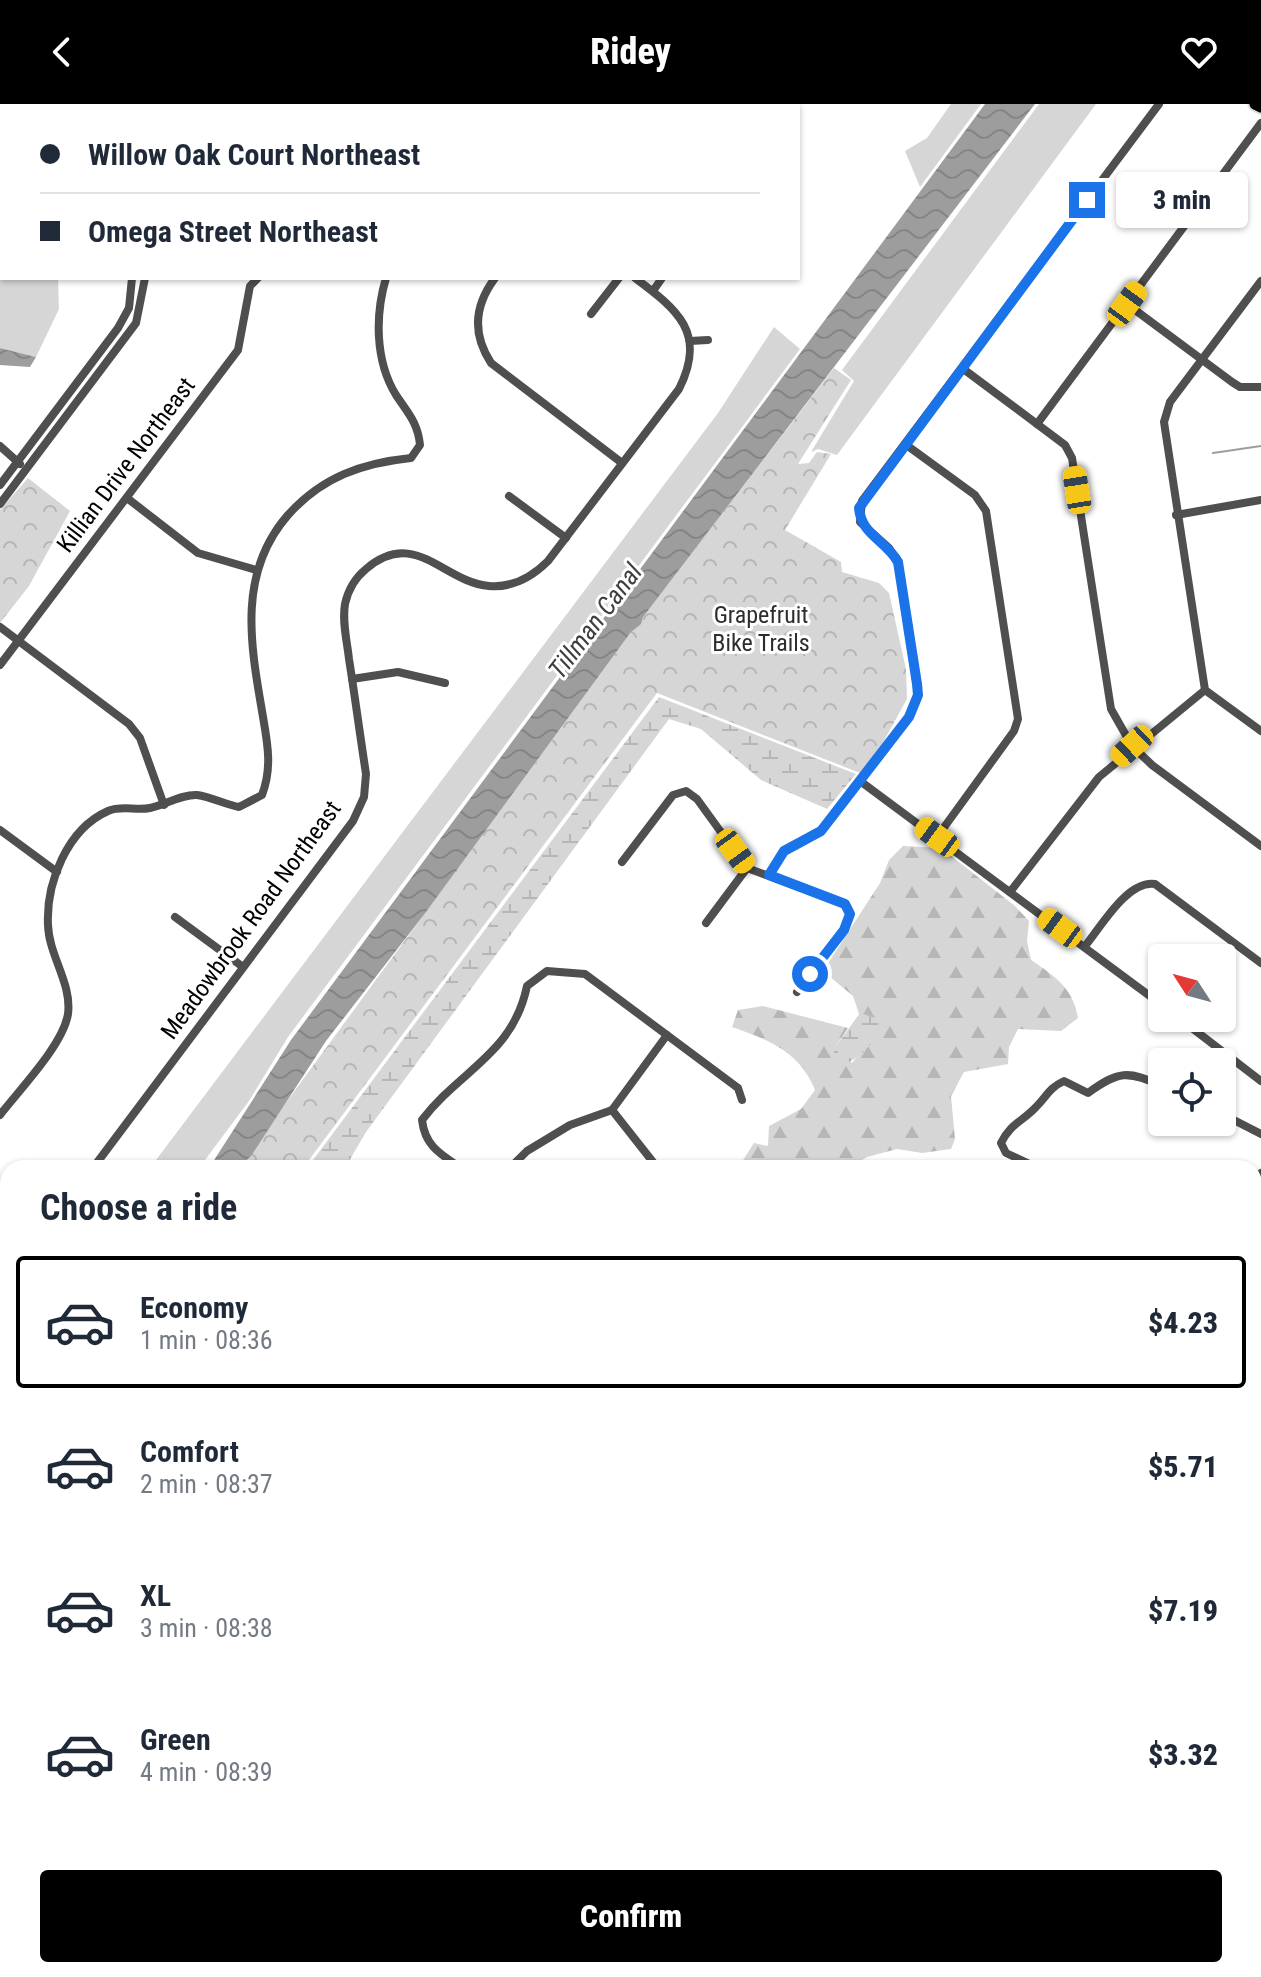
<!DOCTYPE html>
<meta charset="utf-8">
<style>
:root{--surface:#fff;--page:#f2f2f3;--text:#1f2937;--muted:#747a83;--line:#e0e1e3;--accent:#000}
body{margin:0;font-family:"Roboto Condensed",sans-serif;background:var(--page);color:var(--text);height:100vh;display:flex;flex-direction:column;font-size:30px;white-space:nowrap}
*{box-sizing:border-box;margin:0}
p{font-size:26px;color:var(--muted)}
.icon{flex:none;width:44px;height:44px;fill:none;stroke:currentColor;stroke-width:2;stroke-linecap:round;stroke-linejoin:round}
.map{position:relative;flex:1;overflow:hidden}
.sheet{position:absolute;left:0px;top:1056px;width:1262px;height:818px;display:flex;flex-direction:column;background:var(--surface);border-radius:24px 24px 0 0;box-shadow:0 2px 6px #0004}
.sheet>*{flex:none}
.top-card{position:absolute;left:0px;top:0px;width:800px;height:176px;box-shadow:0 2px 6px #0004;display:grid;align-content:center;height:176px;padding:0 40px;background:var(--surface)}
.needle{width:52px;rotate:306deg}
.buttons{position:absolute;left:1148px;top:840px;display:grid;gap:16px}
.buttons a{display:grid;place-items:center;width:88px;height:88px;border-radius:8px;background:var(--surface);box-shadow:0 2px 6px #0004;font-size:40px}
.end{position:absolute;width:36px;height:36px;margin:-18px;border:10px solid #1a73e8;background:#fff;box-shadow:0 0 0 4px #fff}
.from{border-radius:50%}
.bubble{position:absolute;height:56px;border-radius:8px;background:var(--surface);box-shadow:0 2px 6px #0004;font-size:26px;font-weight:800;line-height:56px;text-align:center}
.car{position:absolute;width:24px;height:48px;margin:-24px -12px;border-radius:10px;box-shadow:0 0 6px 2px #0007;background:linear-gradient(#f5c518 24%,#345 0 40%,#f5c518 0 76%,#345 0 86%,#f5c518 0)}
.top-card b{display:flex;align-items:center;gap:28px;height:76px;font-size:30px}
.top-card b+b{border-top:2px solid var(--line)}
.top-card i{width:20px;height:20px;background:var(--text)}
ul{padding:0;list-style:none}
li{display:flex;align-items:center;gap:24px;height:132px;margin:0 16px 12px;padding:0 24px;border:4px solid transparent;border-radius:8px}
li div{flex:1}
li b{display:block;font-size:30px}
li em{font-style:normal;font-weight:800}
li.active{border-color:var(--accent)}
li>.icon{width:72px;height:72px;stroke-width:1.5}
h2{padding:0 40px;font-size:36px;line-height:96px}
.button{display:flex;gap:16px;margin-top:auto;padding:16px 40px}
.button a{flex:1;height:92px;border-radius:8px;background:var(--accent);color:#fff;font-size:32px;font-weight:800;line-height:92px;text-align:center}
header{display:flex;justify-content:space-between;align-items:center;height:104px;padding:0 40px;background:var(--accent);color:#fff;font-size:36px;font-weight:800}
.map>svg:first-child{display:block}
.grass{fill:#d6d6d6}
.forest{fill:url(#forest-firs)}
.wetland{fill:url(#wetland-marsh)}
.park{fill:url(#park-crowns)}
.water{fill:url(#water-waves)}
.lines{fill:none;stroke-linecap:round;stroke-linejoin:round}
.stream{stroke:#9d9d9d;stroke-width:2}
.canal{stroke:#9d9d9d;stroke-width:7}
.major-casing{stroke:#dbdbdb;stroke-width:15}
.highway-casing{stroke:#dbdbdb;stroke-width:16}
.minor{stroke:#4f4f4f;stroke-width:8}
.major{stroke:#000;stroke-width:11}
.highway{stroke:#000;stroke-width:12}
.route{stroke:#1a73e8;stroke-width:10}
.labels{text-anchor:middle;stroke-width:6;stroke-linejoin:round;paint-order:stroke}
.street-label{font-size:24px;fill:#000;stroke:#fff}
.park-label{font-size:24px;fill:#2d2d2d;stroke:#fff}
.water-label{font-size:26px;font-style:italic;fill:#3e3e3e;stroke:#fff}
</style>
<header><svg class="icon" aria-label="back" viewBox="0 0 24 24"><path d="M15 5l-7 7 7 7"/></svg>Ridey<svg class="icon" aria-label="heart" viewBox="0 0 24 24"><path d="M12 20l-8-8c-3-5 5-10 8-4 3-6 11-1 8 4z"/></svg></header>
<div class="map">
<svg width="1261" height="1873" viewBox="0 0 1261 1873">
<defs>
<pattern id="forest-firs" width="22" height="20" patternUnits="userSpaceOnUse" patternTransform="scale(2)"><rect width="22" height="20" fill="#d6d6d6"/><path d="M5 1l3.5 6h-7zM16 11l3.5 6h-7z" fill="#b6b6b6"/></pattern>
<pattern id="wetland-marsh" width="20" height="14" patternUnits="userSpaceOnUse" patternTransform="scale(2)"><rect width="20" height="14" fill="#d6d6d6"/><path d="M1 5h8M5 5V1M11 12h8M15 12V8" fill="none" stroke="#b6b6b6"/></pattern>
<pattern id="park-crowns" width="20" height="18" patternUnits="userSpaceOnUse" patternTransform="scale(2)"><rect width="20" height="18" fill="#d6d6d6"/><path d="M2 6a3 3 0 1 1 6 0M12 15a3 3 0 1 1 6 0" fill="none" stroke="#b6b6b6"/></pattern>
<pattern id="water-waves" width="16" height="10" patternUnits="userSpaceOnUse" patternTransform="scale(2)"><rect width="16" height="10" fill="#9d9d9d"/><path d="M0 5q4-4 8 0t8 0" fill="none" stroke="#858585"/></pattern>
</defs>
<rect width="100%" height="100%" fill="#fff"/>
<g class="grass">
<path d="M951 0H981L920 83 905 47 927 34Z"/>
<path d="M1039 0H1096L837 351 818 345 811 348 854 277 842 266Z"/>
<path d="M0 162 2 174H58L59 205 36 253 0 244Z"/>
<path d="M774 223 800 245 288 933 249 997 199 1064H150L718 309Z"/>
<path d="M8 1254V1322L0 1329V1264Z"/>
</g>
<g class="forest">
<path d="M903 742 941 744 1015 802 1029 817 1027 837 1031 856C1056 873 1073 884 1078 914L1061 927 1018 925 1009 943 1008 960 964 968 951 992 955 1035 951 1045 922 1049 897 1045 867 1053 849 1064H795L791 1057 781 1064H738L754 1039 768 1042 769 1022 801 1005 815 986C800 948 769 936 732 923L738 906 763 902 848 924 836 942 852 959 885 917 859 910 853 892 823 867 880 779 889 756Z"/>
<path d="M1261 1752V1816L1254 1811V1761Z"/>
</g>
<g class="wetland">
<path d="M659 593 856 670 827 705 761 676 701 625 669 615 366 1028 345 1064H307Z"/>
<path d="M860 909 885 917C875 940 854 962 828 965L836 942Z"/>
</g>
<g class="park">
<path d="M834 264 851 276 798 360 809 359 817 348 831 350 785 426 841 458 842 468 879 479 889 489 906 565 907 595 865 671 657 589 303 1064H238L631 528Z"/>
<path d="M28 374 70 407 29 482 0 519V406Z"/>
</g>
<g class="water">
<path d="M985 0H1035L643 513 641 520 631 528 426 808 326 937 251 1052 238 1064H209L291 936Z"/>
<path d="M0 244 36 253 30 263 0 261Z"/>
<path d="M8 1326V1400L0 1410V1334Z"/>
</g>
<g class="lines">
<g class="stream">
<path d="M503 0 506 2"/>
<path d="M1213 349 1261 342"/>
<path d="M1254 1207 1261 1210"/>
<path d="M1254 1616 1261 1618"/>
<path d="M285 1866 299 1873"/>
<path d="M375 1873 379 1866"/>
</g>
<path class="canal" d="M659 1873 664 1866"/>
<defs>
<path id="major" d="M1255 0 1261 3"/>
<g id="highway">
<path d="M0 1393H8"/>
<path d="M0 1416 8 1417"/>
<path d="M1254 1465H1261"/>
<path d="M1254 1475 1261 1476"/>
<path d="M1254 1500H1261"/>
</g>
</defs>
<use href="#major" class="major-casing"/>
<use href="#highway" class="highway-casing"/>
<g class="minor">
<path d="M156 0 157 2"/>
<path d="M166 0 172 2"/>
<path d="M403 0 406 2"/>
<path d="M195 2 201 0"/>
<path d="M294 2 296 0"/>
<path d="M308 2 309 0"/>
<path d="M792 2 793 0"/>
<path d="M0 102 2 103"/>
<path d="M0 113H2"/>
<path d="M495 174C474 202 472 230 491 259L622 359"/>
<path d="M1261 177 1170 298 1164 318 1205 586 1261 627"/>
<path d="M653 187 662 174"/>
<path d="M1127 200 1232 278 1240 283H1261"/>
<path d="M591 210 619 174"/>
<path d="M690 237 708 236"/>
<path d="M962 264 1065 341 1072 354 1111 605 1132 642 1152 661 1261 742"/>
<path d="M1037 320 1261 19"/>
<path d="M905 340 975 391 986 407 1018 615 1014 627 937 733"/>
<path d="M0 342 20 360"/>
<path d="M0 381 118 224 129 204 132 174"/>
<path d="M509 392 566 434"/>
<path d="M127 394 198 449 256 466"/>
<path d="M0 400 136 219 145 174"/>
<path d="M1176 411 1261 396"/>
<path d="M0 523 129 620 140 634 164 701"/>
<path d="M0 561 238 246 250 182 258 174"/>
<path d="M352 575 398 568 445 579"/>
<path d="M860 677 1162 901"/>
<path d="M0 726 57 768"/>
<path d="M622 758 673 691 686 687 697 695 747 764 845 800 850 810 844 826 797 888"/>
<path d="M769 771 784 747 821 727 909 613 918 591 917 580 898 458 889 444 860 418 862 397 1159 0"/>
<path d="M1010 788 1099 673 1205 586"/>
<path d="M175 813 243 863"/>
<path d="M706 819 747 764"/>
<path d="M1085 842C1101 823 1127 776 1155 780L1261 859"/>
<path d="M1179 914 1261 977"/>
<path d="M612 1006 653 1058V1064"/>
<path d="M1222 1010 1261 1030"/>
<path d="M0 1011C20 985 63 941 68 910 72 879 49 852 48 821 46 779 67 725 108 707 122 701 136 707 150 704 165 701 182 690 197 691 211 693 225 700 239 703L262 691C273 662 267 637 262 607 250 538 238 468 288 411 322 373 362 359 411 354L420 341C418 319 408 309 396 291 375 257 375 211 386 174"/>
<path d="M93 1064 353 717 364 693 366 670C360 631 355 593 349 555 347 537 342 518 345 500 348 486 355 474 366 465 415 423 443 478 489 482 513 484 532 473 548 457L679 285C707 229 678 206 635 174"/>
<path d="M461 1064C440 1050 425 1042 422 1016 460 966 513 950 527 882L547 867 585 870 738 984 742 996"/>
<path d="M510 1064 527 1047 570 1021 612 1006 667 931"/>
<path d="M1038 1064 1006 1049 1001 1039C1011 1019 1022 1018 1036 1003 1047 992 1049 984 1064 977L1088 989C1118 967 1128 966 1162 982"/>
<path d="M1254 1078 1261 1069"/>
<path d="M1254 1179 1261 1177"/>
<path d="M0 1189 8 1178"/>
<path d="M1254 1345 1261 1343"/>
<path d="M1254 1383 1261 1396"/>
<path d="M1254 1568 1261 1569"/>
<path d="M0 1653H8"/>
<path d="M1254 1680 1261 1685"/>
<path d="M1254 1700 1261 1691"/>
<path d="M1254 1851 1261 1856"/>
<path d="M730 1866 734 1873"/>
<path d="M800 1866 803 1873"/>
<path d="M879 1866 880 1873"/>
<path d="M436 1870 438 1873"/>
<path d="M107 1873 111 1866"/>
<path d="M600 1873 604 1866"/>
<path d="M950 1873 951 1866"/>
<path d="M1088 1873 1093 1866"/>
<path d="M1224 1873 1229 1866"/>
</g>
<use href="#major" class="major"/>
<use href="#highway" class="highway"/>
</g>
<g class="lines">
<path class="route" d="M810 870 844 826 850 810 845 800 769 771 784 747 821 727 909 613 918 591 917 580 898 458C886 436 861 431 859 404L1087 96"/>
</g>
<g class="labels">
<g class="street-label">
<text transform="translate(126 361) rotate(-53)" y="8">Killian Drive Northeast</text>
<text transform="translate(251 816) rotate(-54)" y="8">Meadowbrook Road Northeast</text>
</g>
<g class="park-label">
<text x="761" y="519">Grapefruit<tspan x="761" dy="28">Bike Trails</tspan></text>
</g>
<g class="water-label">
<text transform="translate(595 517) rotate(-53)" y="9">Tillman Canal</text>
</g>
</g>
</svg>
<div class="buttons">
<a><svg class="needle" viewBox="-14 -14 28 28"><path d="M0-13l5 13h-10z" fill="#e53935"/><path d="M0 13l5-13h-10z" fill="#747a83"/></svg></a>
<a><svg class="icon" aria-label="locate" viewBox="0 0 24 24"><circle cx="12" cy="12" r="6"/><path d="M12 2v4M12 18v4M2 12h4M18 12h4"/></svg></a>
</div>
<i class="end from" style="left:810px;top:870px"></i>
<i class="end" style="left:1087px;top:96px"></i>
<div class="bubble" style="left:1116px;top:68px;width:132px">3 min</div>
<i class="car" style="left:1127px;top:200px;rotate:36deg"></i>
<i class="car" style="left:1077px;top:386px;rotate:351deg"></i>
<i class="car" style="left:1132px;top:642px;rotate:227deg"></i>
<i class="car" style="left:937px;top:733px;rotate:306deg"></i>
<i class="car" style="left:735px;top:747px;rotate:144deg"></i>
<i class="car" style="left:1060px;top:824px;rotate:306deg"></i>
<div class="top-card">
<b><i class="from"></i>Willow Oak Court Northeast</b>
<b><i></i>Omega Street Northeast</b>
</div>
<section class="sheet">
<h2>Choose a ride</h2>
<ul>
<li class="active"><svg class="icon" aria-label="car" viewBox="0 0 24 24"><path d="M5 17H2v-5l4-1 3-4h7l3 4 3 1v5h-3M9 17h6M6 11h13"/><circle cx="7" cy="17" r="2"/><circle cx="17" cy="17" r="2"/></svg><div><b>Economy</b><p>1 min · 08:36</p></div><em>$4.23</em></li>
<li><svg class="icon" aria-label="car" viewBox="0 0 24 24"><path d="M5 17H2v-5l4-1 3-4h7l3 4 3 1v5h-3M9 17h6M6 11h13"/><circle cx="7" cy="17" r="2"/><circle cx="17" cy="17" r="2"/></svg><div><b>Comfort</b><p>2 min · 08:37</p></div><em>$5.71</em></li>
<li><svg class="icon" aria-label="car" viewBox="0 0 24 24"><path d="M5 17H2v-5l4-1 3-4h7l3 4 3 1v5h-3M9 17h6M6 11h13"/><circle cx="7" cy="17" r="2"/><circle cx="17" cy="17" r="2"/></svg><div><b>XL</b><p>3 min · 08:38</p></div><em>$7.19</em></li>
<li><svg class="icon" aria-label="car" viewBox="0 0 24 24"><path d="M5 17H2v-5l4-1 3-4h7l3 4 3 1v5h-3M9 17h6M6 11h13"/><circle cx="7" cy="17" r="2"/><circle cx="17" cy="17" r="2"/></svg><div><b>Green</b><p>4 min · 08:39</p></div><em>$3.32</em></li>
</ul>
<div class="button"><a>Confirm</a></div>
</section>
</div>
